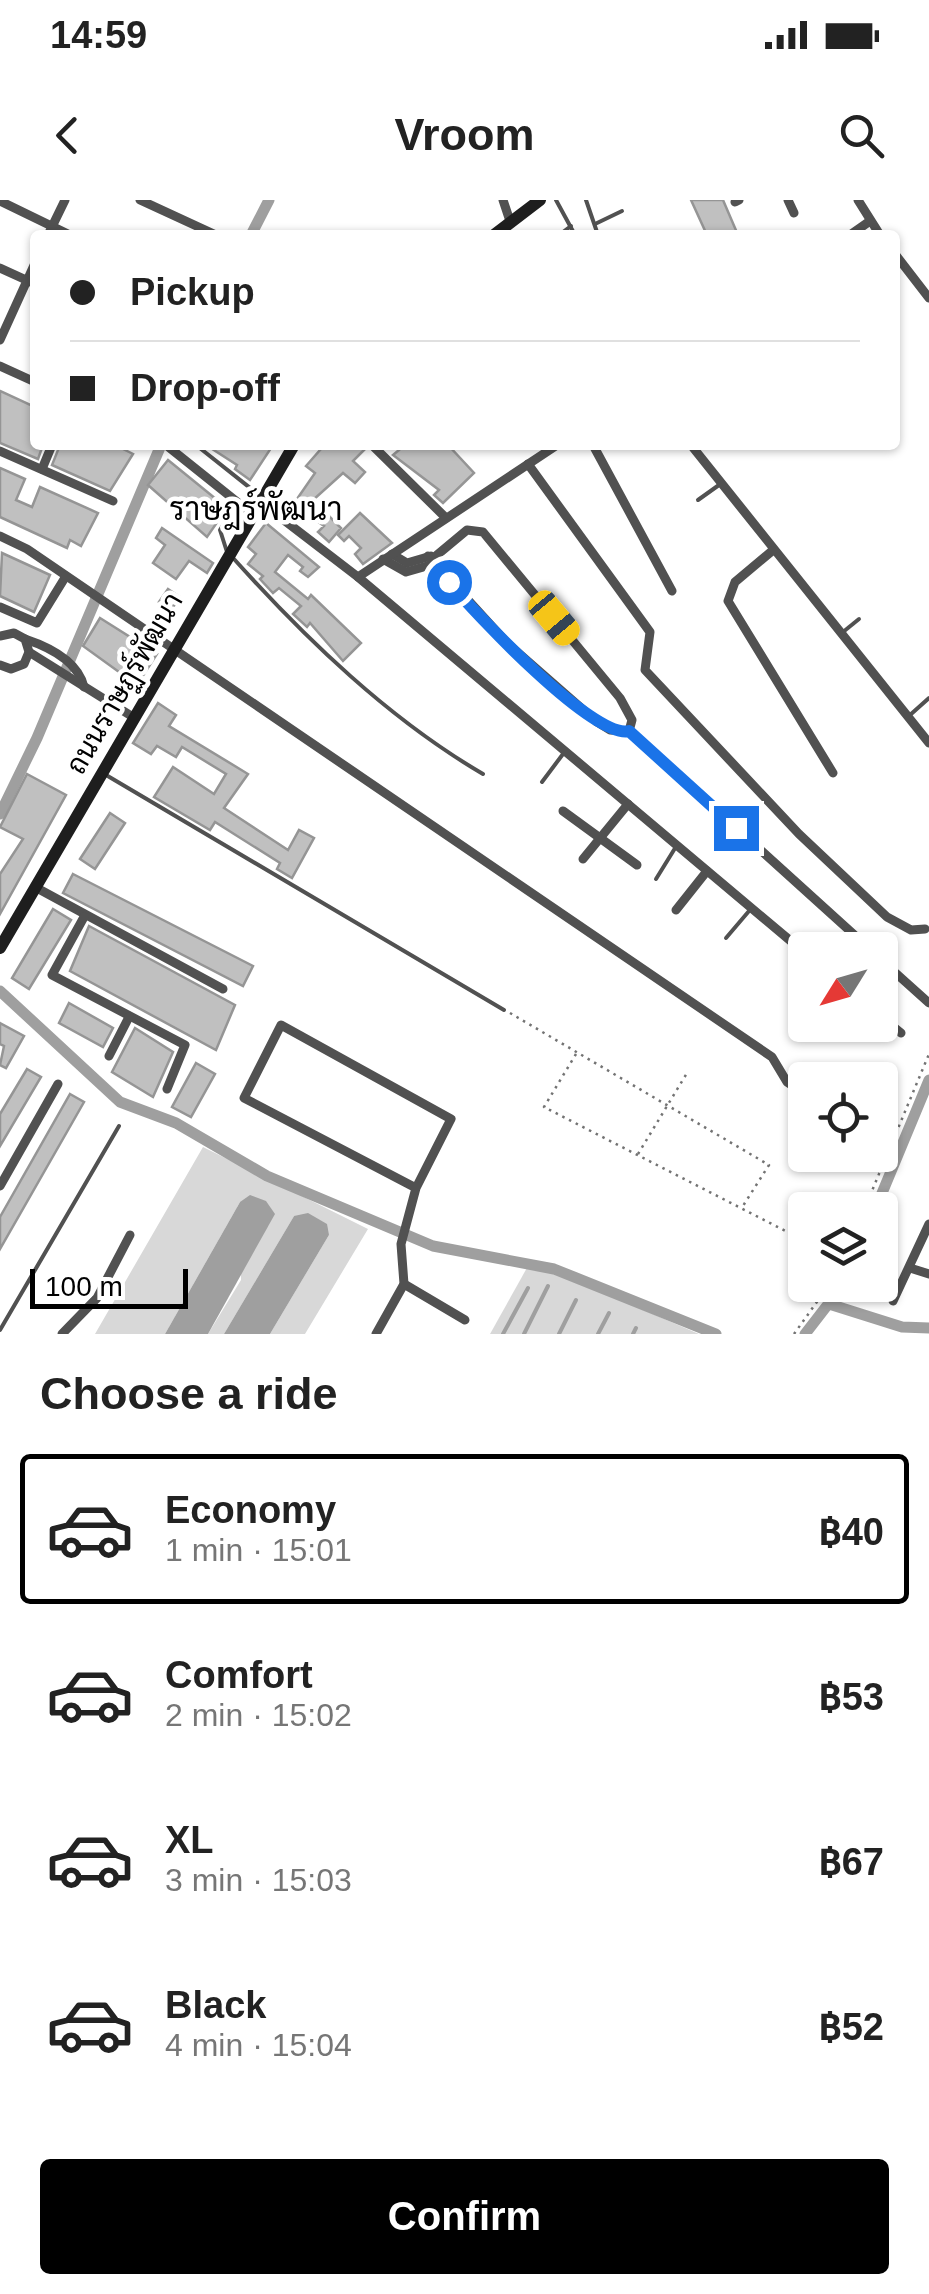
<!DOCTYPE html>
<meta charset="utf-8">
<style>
:root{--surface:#fff;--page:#f2f2f2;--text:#222;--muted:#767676;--line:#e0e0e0;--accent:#000}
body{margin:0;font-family:Helvetica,Sarabun,sans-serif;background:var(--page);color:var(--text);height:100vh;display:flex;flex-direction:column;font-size:38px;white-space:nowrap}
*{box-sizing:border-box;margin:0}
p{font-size:32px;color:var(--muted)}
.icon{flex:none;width:55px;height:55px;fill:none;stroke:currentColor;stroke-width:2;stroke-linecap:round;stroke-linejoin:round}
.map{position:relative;height:1134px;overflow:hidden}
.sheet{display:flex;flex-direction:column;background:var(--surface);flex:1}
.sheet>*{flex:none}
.top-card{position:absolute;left:30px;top:30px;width:870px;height:220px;border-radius:10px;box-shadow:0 2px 8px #0004;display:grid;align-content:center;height:220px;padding:0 40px;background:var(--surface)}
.needle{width:65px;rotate:233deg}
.buttons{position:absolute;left:788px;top:732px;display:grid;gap:20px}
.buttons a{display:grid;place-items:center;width:110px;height:110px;border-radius:10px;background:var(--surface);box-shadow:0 2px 8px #0004;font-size:50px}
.scale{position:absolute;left:30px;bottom:25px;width:158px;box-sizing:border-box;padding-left:10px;border:5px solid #000;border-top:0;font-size:28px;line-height:35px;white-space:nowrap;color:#000;-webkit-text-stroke:8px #fff;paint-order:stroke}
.end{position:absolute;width:45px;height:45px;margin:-22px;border:12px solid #1a73e8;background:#fff;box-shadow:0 0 0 5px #fff}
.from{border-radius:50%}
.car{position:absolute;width:30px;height:60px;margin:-30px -15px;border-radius:12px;box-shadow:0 0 8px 2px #0007;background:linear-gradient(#f5c518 24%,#345 0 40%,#f5c518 0 76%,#345 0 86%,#f5c518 0)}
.top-card b{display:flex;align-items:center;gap:35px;height:95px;font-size:38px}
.top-card b+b{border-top:2px solid var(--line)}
.top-card i{width:25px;height:25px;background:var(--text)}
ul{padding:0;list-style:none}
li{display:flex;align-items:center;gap:30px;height:150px;margin:0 20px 15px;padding:0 20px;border:5px solid transparent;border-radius:10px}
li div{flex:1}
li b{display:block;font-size:38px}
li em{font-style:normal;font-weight:700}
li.current{border-color:var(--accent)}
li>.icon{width:90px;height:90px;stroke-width:1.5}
h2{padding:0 40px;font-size:45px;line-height:120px}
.cta{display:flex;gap:20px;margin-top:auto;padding:20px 40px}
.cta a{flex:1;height:115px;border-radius:10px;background:var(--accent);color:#fff;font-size:40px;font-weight:700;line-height:115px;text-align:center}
.status{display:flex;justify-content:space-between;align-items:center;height:70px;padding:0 50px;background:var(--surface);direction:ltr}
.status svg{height:28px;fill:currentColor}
header{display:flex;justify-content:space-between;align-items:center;height:130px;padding:0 40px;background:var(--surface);font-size:45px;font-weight:700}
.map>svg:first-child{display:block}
.green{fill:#d8d8d8}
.water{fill:#9f9f9f}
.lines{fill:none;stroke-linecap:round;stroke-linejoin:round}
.stream{stroke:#9f9f9f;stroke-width:4}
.canal{stroke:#9f9f9f;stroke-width:11}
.building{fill:#c0c0c0;stroke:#959595;stroke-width:2.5}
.path{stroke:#737373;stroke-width:2.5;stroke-dasharray:2.5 5;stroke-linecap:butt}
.lane{stroke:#515151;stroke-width:4}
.street{stroke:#515151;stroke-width:9}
.secondary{stroke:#1e1e1e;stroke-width:12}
.route{stroke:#1a73e8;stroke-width:12}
.labels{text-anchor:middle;stroke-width:9;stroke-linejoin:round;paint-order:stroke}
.street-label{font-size:28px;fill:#000;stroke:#fff}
.quarter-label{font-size:32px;fill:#000;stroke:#fff}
</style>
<div class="status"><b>14:59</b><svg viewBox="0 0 49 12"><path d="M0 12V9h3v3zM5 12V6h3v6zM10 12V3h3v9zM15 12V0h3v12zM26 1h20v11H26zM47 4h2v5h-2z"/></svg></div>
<header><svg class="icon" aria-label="back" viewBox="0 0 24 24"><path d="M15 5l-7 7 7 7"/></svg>Vroom<svg class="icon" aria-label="search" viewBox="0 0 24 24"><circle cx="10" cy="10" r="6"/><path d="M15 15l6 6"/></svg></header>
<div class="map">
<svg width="929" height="1134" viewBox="0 0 929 1134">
<rect width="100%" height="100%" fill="#fff"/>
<g class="green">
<path d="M203 947 368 1029 305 1134H270L329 1035 294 1016 224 1134H208L241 1080 240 1002 165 1134H95Z"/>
<path d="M528 1066 574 1080 699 1134H490Z"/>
</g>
<g class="water">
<path d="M250 995 266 1001 275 1014 208 1134H165L240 1002Z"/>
<path d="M308 1013 327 1024 329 1035 270 1134H224L294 1016Z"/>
</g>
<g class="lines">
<g class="stream">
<path d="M503 1134 528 1088"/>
<path d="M524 1134 548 1086"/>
<path d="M559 1134 576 1100"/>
<path d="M598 1134 609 1113"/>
<path d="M633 1134 636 1128"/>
</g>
<g class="canal">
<path d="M251 35 269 0"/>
<path d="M0 614 37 538 161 245"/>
<path d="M0 791 120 902 176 923 267 976 433 1046 554 1069 716 1134"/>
<path d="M875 1010 929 880"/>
<path d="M829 1104 902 1127 929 1128"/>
<path d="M805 1134 843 1085"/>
</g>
</g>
<g class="building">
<path d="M691 0H723L738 35H707Z"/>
<path d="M0 191 35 207V245H43L38 259 0 243Z"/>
<path d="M60 245H115L133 254 110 291 52 265Z"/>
<path d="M206 245H273L250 280 235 269 237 265Z"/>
<path d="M315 245H360L365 249 353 261 365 272 355 283 343 273 313 300 341 328 329 342 318 332 324 326 307 314 300 322 288 312 315 273 306 266 320 250Z"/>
<path d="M405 245H448L474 273 443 303 434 295 439 290 393 255Z"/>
<path d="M168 260 227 308 207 337 148 285Z"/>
<path d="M0 268 25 279 16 300 32 307 40 287 98 313 81 346 70 340 67 348 0 317Z"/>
<path d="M360 313 392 343 363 364 355 354 361 348 349 336 344 341 338 335Z"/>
<path d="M266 323 319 367 308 377 300 371 303 367 288 355 275 372 308 399 311 395 361 443 343 461 310 423 307 427 293 414 301 406 279 388 273 393 260 379 263 376 248 364 256 354 248 347Z"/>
<path d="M162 328 213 363 207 373 189 361 176 379 153 363 165 345 156 338Z"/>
<path d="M2 353 50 375 34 412 0 396Z"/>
<path d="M168 389 180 397 171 410 159 402Z"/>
<path d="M100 418 157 454 137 485 83 446Z"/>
<path d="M158 503 176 515 169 526 248 574 224 608 288 650 299 630 314 638 292 678 277 669 280 663 215 622 210 630 154 597 173 567 214 594 226 574 182 547 176 557 157 546 151 554 133 543Z"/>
<path d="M27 574 66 595 0 714V674L23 639 0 627Z"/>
<path d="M110 613 125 623 95 669 80 659Z"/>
<path d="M73 674 253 766 243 786 63 693Z"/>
<path d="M53 709 71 720 29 789 12 778Z"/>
<path d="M89 726 235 805 216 850 70 771Z"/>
<path d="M69 803 113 828 103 847 59 823Z"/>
<path d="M0 823 24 836 6 868 0 865 4 846 0 844Z"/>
<path d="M135 828 173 852 153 897 112 872Z"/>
<path d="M196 863 215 874 191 917 172 907Z"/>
<path d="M27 869 41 877 0 946V914Z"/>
<path d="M70 894 84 902 0 1049V1017Z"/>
</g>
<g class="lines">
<g class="path">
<path d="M510 813 769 965 741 1009"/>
<path d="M576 854 544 907 805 1041"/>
<path d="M638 954 687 873"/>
<path d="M864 1010 929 854"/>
<path d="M794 1134 829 1085"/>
</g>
<g class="lane">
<path d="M556 0 575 35"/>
<path d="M586 0 598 35"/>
<path d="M595 24 622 11"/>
<path d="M559 35 571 26"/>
<path d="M196 245 259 295"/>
<path d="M698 300 719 285"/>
<path d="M227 352 220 330 236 304"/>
<path d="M234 359C306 439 389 519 483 574"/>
<path d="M843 432 859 419"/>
<path d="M910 515 929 498"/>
<path d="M106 575 504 810"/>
<path d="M542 582 563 554"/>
<path d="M656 679 677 645"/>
<path d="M726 738 749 711"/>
<path d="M846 827 847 825"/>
<path d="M0 1130 119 926"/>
</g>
<g class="street">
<path d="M140 0 216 35"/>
<path d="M503 0 510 21"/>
<path d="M788 0 794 13"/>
<path d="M858 0 880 35"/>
<path d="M0 1 70 35"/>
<path d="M735 2 739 0"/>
<path d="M48 35 65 0"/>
<path d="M850 35 870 21"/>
<path d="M895 54 929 98"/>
<path d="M0 68 35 84"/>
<path d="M0 140 35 63"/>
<path d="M0 166 35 182"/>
<path d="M166 245 251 313"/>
<path d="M372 245 446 318"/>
<path d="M593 245 672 391"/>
<path d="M691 245 929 543"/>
<path d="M0 251 113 301"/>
<path d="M528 264 650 432 645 470 799 634 887 717 911 730 925 729"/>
<path d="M42 269 52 245"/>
<path d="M259 301 358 377 805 753"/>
<path d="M0 336 27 349 772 857 787 882 805 894"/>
<path d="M772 351 735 382 728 401 833 573"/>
<path d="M392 354 407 363 431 356"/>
<path d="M437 355 467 330 483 332 620 498 632 520 629 531"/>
<path d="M428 356 508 444 597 522 610 530 629 531 871 750"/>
<path d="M383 359 406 372 434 364"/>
<path d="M358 377 557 245"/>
<path d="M0 407 37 423 66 376"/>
<path d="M0 436 14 433 25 439 29 452 24 464 11 469 0 465"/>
<path d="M25 439C49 447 78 461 84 487"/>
<path d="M29 452 133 517"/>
<path d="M563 611 637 665"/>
<path d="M583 659 628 604"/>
<path d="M35 687 223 789"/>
<path d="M676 710 707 671"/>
<path d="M84 717 52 775 185 845 167 889"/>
<path d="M880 759 929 803"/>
<path d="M880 816 901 833"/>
<path d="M109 856 129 817"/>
<path d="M0 986 58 884"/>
<path d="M910 1068 929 1074"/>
<path d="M404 1084 465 1120"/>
<path d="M893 1101 929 1024"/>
<path d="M62 1134 97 1098 130 1035"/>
<path d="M376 1134 404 1084 401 1044 416 988 451 919 281 825 244 898 416 988"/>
</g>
<g class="secondary">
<path d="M494 35 540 0"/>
<path d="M0 748 294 245"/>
</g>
</g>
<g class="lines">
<path class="route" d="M449 382C474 412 594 540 629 531L736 628"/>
</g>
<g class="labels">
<g class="street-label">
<text transform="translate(124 483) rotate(-60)" y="10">ถนนราษฏร์พัฒนา</text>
</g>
<g class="quarter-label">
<text x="256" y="320">ราษฎร์พัฒนา</text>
</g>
</g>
</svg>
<div class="buttons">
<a><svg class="needle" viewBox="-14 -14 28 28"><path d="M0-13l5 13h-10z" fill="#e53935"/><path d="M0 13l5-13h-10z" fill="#767676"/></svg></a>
<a><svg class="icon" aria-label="locate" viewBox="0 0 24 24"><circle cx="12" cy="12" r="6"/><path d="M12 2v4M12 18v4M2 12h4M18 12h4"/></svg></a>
<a><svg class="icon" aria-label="layers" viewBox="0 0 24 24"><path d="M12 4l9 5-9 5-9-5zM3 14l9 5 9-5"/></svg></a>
</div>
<div class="scale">100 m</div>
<i class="end from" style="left:449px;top:382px"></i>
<i class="end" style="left:736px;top:628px"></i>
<i class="car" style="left:554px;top:418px;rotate:140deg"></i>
<div class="top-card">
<b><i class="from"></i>Pickup</b>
<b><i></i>Drop-off</b>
</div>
</div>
<section class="sheet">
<h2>Choose a ride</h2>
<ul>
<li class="current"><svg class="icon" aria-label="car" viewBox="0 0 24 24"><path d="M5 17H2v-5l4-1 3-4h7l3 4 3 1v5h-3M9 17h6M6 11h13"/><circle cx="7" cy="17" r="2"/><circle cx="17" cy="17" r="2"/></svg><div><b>Economy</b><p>1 min · 15:01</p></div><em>฿40</em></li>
<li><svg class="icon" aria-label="car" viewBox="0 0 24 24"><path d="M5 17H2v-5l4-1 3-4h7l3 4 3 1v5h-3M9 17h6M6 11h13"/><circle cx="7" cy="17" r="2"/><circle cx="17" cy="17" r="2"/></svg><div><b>Comfort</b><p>2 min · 15:02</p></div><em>฿53</em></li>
<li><svg class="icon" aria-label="car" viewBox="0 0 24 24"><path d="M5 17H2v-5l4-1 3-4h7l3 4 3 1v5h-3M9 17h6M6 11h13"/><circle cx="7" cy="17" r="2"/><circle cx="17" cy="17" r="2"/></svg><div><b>XL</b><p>3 min · 15:03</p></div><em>฿67</em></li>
<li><svg class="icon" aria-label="car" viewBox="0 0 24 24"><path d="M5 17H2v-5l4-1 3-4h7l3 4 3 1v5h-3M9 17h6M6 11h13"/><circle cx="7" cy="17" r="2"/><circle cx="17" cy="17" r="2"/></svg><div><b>Black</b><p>4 min · 15:04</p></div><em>฿52</em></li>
</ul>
<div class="cta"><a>Confirm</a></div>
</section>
